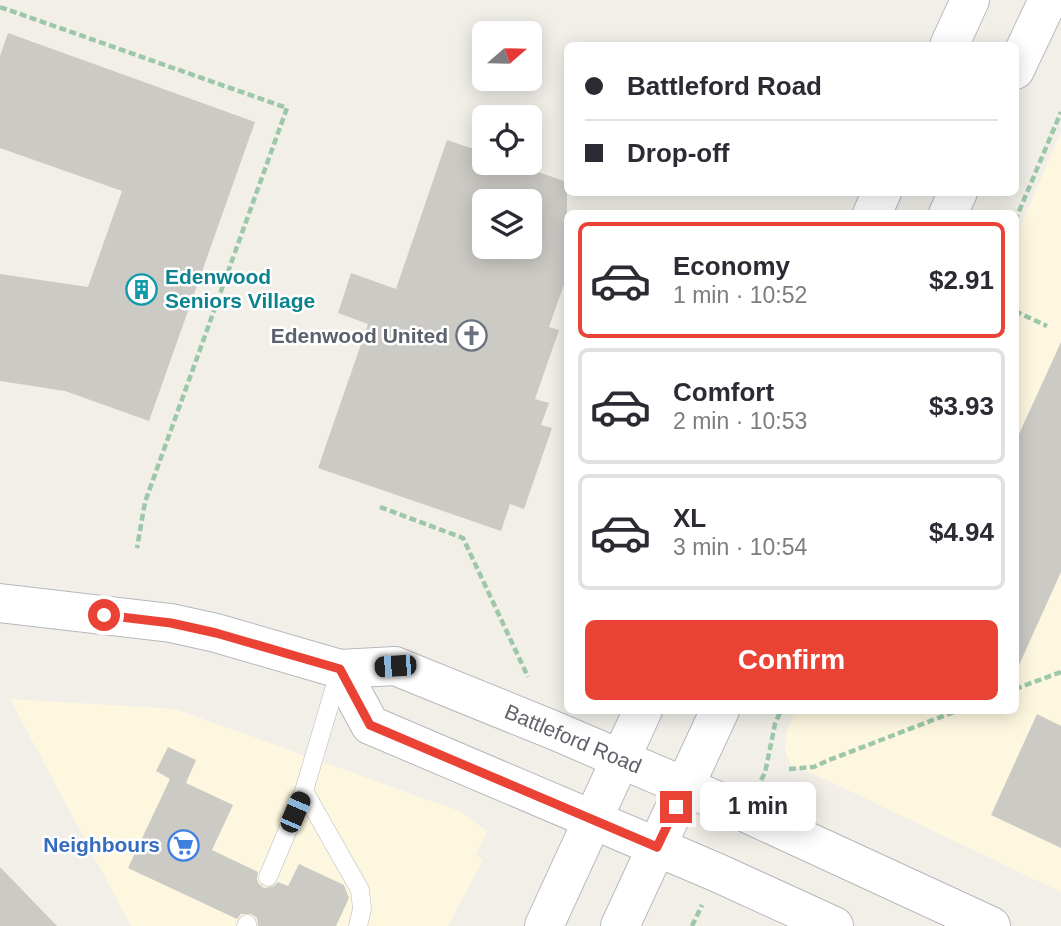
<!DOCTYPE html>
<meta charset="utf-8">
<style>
:root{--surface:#fff;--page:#f7f7f7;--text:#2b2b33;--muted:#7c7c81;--line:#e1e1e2;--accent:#ea4335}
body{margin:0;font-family:Helvetica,sans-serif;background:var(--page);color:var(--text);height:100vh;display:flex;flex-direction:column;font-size:26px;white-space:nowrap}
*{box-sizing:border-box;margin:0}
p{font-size:23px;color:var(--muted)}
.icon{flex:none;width:38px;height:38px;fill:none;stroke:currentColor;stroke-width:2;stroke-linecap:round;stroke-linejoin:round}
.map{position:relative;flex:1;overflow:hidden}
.side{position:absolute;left:564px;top:210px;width:455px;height:504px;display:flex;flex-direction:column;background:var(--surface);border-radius:10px;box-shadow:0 4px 18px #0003}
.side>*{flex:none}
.guide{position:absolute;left:564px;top:42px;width:455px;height:154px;border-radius:10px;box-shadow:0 4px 18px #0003;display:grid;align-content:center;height:154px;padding:0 21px;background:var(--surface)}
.needle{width:46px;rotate:70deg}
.fabs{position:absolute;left:472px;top:21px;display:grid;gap:14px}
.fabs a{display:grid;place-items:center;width:70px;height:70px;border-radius:10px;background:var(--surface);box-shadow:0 4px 18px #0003;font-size:35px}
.end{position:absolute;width:32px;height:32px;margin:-16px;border:9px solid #ea4335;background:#fff;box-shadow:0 0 0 4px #fff}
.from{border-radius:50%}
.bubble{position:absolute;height:49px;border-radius:10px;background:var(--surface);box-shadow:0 4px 18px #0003;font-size:23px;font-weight:800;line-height:49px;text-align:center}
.car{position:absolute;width:21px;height:42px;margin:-21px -10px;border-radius:9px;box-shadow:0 0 5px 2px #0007;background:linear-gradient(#222 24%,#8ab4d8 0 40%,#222 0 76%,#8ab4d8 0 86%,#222 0)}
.guide b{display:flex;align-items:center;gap:24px;height:66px;font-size:26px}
.guide b+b{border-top:2px solid var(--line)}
.guide i{width:18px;height:18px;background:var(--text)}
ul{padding:12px 0 0;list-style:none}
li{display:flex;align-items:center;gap:21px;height:116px;margin:0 14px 10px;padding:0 7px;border:4px solid var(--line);border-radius:10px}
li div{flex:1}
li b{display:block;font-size:26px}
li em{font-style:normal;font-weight:800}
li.active{border-color:var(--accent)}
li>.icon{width:63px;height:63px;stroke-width:1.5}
.cta{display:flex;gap:14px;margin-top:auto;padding:14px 21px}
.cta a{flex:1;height:80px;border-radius:10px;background:var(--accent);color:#fff;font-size:28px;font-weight:800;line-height:80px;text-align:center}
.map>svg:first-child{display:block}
.commercial{fill:#fef7e0}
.building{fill:#cccac5;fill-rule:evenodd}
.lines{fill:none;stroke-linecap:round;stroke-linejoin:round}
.service-casing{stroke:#b5b8bc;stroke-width:19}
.tertiary-casing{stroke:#b5b8bc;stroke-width:40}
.secondary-casing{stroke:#b6babf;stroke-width:40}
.path{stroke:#9cc7a9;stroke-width:4.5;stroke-dasharray:7 3.5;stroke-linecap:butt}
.service{stroke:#fff;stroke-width:18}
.tertiary{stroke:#fff;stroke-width:38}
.secondary{stroke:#fff;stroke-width:38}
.route{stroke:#ea4335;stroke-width:9}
.labels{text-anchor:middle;stroke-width:5;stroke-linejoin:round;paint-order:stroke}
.culture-label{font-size:21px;font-weight:bold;fill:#0d838f;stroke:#fff;text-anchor:start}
.worship-label{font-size:21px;font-weight:bold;fill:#5b616d;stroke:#fff;text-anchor:end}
.street-label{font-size:21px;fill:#5f6368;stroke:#fff}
.shop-label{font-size:21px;font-weight:bold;fill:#366cbe;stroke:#fff;text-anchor:end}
</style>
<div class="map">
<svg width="1061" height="926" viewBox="0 0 1061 926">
<rect width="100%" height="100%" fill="#f1efe8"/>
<g class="commercial">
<path d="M1061 132V892L829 781 791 765 785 750 787 731 795 711 1015 710V239Z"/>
<path d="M10 699 175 709 459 811 487 831 476 855 483 860 448 926H131Z"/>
</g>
<g class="building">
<path d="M8 33 255 122 149 421 65 391 0 381V274L88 287 122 191 0 148V56Z"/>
<path d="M447 140 485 153V163H512L567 182V276L549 327 559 330 535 399 549 403 541 425 552 428 524 509 510 504 501 531 318 468 368 324 338 313 351 273 396 289ZM485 201H530V247H485Z"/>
<path d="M1061 342V572L1015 674V443Z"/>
<path d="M1037 714 1061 726V848L991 815Z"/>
<path d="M168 747 196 760 186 783 233 805 212 850 258 872 257 879 259 884 264 888 274 886 278 882 288 886 299 864 344 885 349 898 336 926H258L257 918 251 914H241L237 919 128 868 170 779 156 771Z"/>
<path d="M0 867 57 926H0Z"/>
</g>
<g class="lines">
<defs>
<g id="service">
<path d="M339 673 304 791 360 890 362 909 358 926"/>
<path d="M268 877 304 791"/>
<path d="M246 926 247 924"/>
</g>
<g id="tertiary">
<path d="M0 603 171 623 216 633 340 669 395 666 558 732 746 813 991 926"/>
<path d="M340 669 370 725 718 873 834 926"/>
</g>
<g id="secondary">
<path d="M949 46 970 0"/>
<path d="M1015 70 1048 0"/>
<path d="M872 214 882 192"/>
<path d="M948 214 958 192"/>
<path d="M544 926 643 710"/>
<path d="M620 926 720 710"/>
</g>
</defs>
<use href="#service" class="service-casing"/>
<use href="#tertiary" class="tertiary-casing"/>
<use href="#secondary" class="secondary-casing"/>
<g class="path">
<path d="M0 7 287 108 145 502 137 548"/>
<path d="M1015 221 1061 112"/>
<path d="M1015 311 1047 326"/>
<path d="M380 507 463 538 528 677"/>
<path d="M1015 689 1061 672"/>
<path d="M789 769 814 767 829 760 959 710"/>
<path d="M761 780 765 773 775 724 781 710"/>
<path d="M692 926 702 905"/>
</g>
<use href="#service" class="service"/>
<use href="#tertiary" class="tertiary"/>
<use href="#secondary" class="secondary"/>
</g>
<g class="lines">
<path class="route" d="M104 615 171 623 216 633 340 669 370 725 657 847 676 807"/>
</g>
<defs>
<symbol id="building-ring" viewBox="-11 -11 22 22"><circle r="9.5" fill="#fff" stroke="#0f9aa8" stroke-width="1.5"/><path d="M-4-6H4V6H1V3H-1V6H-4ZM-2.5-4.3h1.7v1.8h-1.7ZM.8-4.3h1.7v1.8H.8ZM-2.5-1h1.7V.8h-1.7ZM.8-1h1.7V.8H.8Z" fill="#0f9aa8"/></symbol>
<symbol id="church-ring" viewBox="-11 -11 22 22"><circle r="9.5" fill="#fff" stroke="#6b7280" stroke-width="1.5"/><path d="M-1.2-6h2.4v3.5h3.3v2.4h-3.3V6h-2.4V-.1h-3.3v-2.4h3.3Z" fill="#6b7280"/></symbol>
<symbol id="supermarket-ring" viewBox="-11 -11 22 22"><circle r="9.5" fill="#fff" stroke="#3f7fe0" stroke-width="1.5"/><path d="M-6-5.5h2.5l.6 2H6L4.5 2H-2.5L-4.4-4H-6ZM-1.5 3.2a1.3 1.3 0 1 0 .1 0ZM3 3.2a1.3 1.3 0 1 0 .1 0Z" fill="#3f7fe0"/></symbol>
</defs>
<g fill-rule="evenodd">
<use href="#building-ring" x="124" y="272" width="35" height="35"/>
<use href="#church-ring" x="454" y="318" width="35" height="35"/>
<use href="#supermarket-ring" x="166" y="828" width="35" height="35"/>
</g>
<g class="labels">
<g class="culture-label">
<text x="165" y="284">Edenwood<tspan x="165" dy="24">Seniors Village</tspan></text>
</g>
<g class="worship-label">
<text x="448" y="343">Edenwood United</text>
</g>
<g class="street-label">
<text transform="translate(573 739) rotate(23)" y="7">Battleford Road</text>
</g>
<g class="shop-label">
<text x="160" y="852">Neighbours</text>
</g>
</g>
</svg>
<div class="fabs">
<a><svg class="needle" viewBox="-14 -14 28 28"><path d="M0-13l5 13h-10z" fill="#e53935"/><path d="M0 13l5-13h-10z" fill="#7c7c81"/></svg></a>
<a><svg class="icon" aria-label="locate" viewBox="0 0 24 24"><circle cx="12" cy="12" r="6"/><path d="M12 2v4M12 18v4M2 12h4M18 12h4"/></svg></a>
<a><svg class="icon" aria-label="layers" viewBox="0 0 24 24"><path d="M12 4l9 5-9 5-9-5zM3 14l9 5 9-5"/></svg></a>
</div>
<i class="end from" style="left:104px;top:615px"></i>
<i class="end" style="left:676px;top:807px"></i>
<div class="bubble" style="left:700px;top:782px;width:116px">1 min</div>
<i class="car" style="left:395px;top:666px;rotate:266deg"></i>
<i class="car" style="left:295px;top:812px;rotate:23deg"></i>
<div class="guide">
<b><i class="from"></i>Battleford Road</b>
<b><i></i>Drop-off</b>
</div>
<section class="side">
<ul>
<li class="active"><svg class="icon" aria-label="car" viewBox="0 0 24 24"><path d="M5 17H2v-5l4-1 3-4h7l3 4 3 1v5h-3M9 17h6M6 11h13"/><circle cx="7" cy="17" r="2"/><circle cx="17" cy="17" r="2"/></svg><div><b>Economy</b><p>1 min · 10:52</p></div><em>$2.91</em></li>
<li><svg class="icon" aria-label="car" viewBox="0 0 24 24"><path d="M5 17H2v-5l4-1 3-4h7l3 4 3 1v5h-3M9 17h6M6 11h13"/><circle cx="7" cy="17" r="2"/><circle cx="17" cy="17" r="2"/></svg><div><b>Comfort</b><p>2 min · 10:53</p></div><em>$3.93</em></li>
<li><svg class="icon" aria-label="car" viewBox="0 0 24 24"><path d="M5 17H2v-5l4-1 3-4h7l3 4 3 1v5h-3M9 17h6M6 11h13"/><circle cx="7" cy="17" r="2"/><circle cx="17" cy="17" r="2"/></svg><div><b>XL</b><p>3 min · 10:54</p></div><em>$4.94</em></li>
</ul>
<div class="cta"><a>Confirm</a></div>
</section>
</div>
